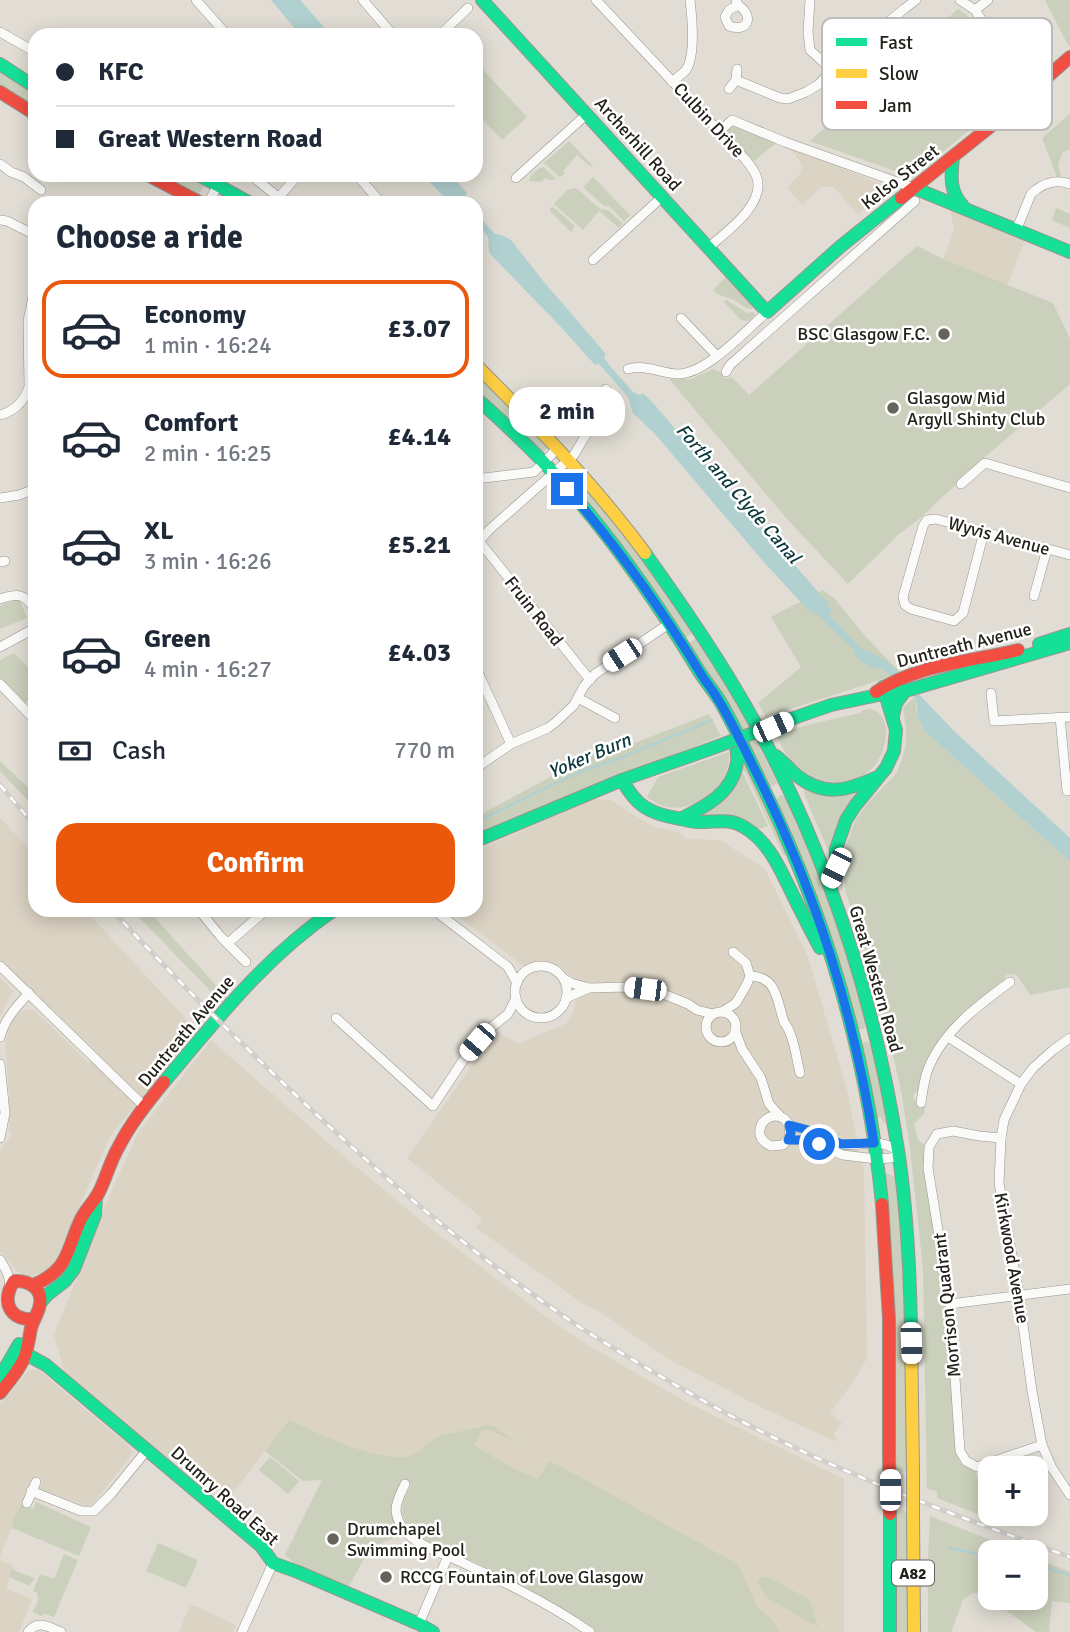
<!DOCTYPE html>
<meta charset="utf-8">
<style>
:root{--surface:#fff;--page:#f2f2f3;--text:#1f2937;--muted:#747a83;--line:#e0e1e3;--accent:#ea580c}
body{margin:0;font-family:Signika,sans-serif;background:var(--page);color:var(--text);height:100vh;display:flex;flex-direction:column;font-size:26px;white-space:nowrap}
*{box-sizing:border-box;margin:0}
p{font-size:23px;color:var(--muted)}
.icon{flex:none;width:38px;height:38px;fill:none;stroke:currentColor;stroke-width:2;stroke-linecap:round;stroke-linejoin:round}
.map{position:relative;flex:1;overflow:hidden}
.side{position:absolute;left:28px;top:196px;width:455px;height:721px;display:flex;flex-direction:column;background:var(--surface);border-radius:21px;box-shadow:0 4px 18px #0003}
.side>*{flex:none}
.hud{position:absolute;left:28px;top:28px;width:455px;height:154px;border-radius:21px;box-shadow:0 4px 18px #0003;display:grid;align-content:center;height:154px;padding:0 28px;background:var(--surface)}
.fabs{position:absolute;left:978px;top:1456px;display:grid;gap:14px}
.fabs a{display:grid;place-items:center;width:70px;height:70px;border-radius:14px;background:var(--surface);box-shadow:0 4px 18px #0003;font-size:35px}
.end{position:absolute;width:32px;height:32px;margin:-16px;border:9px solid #1a73e8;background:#fff;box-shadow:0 0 0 4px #fff}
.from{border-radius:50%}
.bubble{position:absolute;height:49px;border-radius:21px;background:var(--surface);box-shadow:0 4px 18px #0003;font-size:23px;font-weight:700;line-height:49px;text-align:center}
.car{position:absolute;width:21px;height:42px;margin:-21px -10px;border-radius:9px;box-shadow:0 0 5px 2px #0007;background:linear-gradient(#fff 24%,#345 0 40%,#fff 0 76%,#345 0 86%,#fff 0)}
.hud b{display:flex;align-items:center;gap:24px;height:66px;font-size:26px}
.hud b+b{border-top:2px solid var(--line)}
.hud i{width:18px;height:18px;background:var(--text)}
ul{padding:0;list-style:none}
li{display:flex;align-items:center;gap:21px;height:98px;margin:0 14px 10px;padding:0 14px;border:4px solid transparent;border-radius:21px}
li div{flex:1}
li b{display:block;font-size:26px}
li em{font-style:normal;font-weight:700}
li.current{border-color:var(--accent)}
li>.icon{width:63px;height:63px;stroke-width:1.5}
h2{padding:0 28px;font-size:32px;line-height:84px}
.pay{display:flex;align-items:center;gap:18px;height:77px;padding:0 28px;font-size:26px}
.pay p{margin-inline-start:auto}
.button{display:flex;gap:14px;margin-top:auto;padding:14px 28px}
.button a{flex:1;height:80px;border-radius:21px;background:var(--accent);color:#fff;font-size:28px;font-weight:700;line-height:80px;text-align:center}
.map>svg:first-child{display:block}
.built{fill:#dbd3c3}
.green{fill:#cad0bb}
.water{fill:#b1d0d0}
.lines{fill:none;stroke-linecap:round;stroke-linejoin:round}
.stream{stroke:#b1d0d0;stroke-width:2.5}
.street-casing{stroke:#98958e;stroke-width:10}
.fast-casing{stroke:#98958e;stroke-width:14}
.slow-casing{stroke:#98958e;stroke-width:14}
.jam-casing{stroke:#98958e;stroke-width:14}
.street{stroke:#fafaf9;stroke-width:9}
.fast{stroke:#16e098;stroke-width:12}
.slow{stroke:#ffcf43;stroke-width:12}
.jam{stroke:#f24e42;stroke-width:12}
.rail-casing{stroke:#d1cfcc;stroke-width:5}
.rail{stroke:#fff;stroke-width:2.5;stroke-dasharray:8;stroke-linecap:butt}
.fast-bridge-casing{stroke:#98958e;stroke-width:14;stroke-linecap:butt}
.slow-bridge-casing{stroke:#98958e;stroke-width:14;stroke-linecap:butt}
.jam-bridge-casing{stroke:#98958e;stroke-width:14;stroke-linecap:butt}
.fast-bridge{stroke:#16e098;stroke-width:12}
.slow-bridge{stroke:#ffcf43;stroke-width:12}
.jam-bridge{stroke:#f24e42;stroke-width:12}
.route{stroke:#1a73e8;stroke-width:9}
.poi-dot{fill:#66635c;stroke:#fff;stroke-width:2.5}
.labels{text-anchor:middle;stroke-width:5;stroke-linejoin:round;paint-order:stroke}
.shield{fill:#fff;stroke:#66645f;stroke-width:2}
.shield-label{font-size:16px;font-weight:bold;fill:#24211b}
.street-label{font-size:18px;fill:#24211b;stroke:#fff}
.poi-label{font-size:18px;fill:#24211b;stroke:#fff;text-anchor:start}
.water-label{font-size:19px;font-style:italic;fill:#0c383b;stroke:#fff}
.key{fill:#fff;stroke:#bdbcbb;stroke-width:2}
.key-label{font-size:19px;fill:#24211b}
</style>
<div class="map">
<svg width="1070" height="1632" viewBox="0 0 1070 1632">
<rect width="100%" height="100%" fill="#e1ddd4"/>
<g class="built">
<path d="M789 147 886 186 887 189 858 215 834 187H821L802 205 787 187 801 173 802 164Z"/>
<path d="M949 202 1027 235 1007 286 943 259 954 230Z"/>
<path d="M592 799 611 800 640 819 657 828 678 832 687 839 720 840 765 869 808 957 847 1090 864 1173 867 1358 854 1381 830 1413 842 1423 834 1434 837 1438 834 1441 759 1406 668 1359 603 1314 582 1303 476 1228 482 1218 407 1158 496 1031 518 1044 567 1023 574 1011 576 998 575 980 560 966 539 961 523 966 450 910H476V851Z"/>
<path d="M0 818 35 855V910H85L196 1030 154 1084 114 1131 107 1143 54 1265 48 1270 32 1276 22 1274 17 1271 0 1251V1152L13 1133 9 1131V1093L5 1041 11 1023 20 1012 27 1009 35 1011 89 1063 97 1052 0 960Z"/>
<path d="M0 978 13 991 0 1016Z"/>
<path d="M211 1040 348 1160 425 1224 545 1316 589 1346 688 1403 844 1479V1632H776L411 1483 286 1424 228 1499 174 1456 170 1461 65 1374 54 1335 114 1185 138 1133Z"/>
<path d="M37 1369 129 1446 133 1453 95 1501 89 1507 40 1489 43 1482 33 1478 0 1556V1403L10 1393 28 1371Z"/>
<path d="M0 1560 10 1564 16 1570 12 1569 6 1589 32 1599 19 1632H0Z"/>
<path d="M190 1605 198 1607 236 1625 233 1632H179Z"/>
</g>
<g class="green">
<path d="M1045 0H1070V45L1069 47Z"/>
<path d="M958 9 967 15 986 46 1024 85 912 177 810 141Z"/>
<path d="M476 62 527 117 502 140 476 113Z"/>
<path d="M0 70 35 92V108L0 86Z"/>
<path d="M1070 114V149L1063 152 1058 165 1061 177H1057L1042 138Z"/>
<path d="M733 123 779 141 754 161 725 129Z"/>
<path d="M569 141 594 167 590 166 577 155 563 171 565 173 560 177 544 163Z"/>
<path d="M543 167 556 179 550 180 546 178 541 182 529 181C529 176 538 168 543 167Z"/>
<path d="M159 175H188L205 184 199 195Z"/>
<path d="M593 177 630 215 624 221 609 206H604L583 187Z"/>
<path d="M576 188 600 209 608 210 623 224 619 228 599 211 583 230 554 204 567 190Z"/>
<path d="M553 207 575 226 571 232 550 211V208Z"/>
<path d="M1056 208 1070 214V228L1052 220Z"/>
<path d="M917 246 943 259 1053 303 1070 339V384L985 457 918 520 899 534 848 584 787 519 669 379H691L713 369 720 372 725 378H733L749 395Z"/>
<path d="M726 277 753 307 751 309C742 308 738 301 729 298 722 295 719 297 713 290Z"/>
<path d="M727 300 747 313 754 312 755 315 748 321 741 320 723 301Z"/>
<path d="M476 374 513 409 515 428 476 392Z"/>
<path d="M520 415C530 425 537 437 547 448L540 454 521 435Z"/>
<path d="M576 474 615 519 696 631 685 638 566 484Z"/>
<path d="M823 590 835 599 866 637 901 673 766 717 758 703 801 667 771 617Z"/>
<path d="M19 598 27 618 0 629V606Z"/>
<path d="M699 636 731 688 777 783 774 786H770L688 644Z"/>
<path d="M14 653 35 674V693L25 703 0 677V660Z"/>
<path d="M914 698 916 700V709L926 732 1070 862V987L1030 995 1017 975 1008 974 1005 977V981L958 1021 919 1091 914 1093 913 1098 918 1105 925 1106 924 1114 914 1124 918 1140 926 1146 923 1157 926 1158 946 1292 958 1458 962 1465 975 1470 990 1519 937 1498V1491L927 1489 923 1269 910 1148 902 1096 888 1031 878 991 846 893 844 875 846 845 855 821 867 804 896 774 903 757 906 743V728L903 707Z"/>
<path d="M870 709C895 714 886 751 875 765 852 793 816 788 793 763 786 756 781 745 776 735L811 724 860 713 864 710Z"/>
<path d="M709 714 721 736 476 834V817L597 752 609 753Z"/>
<path d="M729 752C732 784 698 813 667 807 659 806 653 801 647 797L658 777Z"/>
<path d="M742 758 786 855 784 856 746 773 740 768Z"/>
<path d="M0 761 35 794V808L0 771Z"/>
<path d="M739 771 743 773 768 826 757 830 700 814Z"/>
<path d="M804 788 864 790 830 855 805 796Z"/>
<path d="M780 795 786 796 827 894 856 983 866 1025 864 1029H859L776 800Z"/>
<path d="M132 910H148L227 998 223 1004Z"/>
<path d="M867 1041 872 1045 887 1126 880 1117 875 1118 860 1047 863 1043Z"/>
<path d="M883 1172 893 1176 896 1175 906 1284 907 1470 902 1472 896 1469Z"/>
<path d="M289 1420C323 1435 356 1453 393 1457 398 1457 405 1458 409 1456 421 1453 429 1439 441 1436L488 1425 496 1427 514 1441 488 1429 482 1431 474 1445 510 1467 538 1479 549 1462 556 1464 732 1561 739 1566 757 1607 771 1619 779 1632H596L535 1593 479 1564 418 1538 409 1530 402 1514 403 1501 411 1485 403 1481 396 1525 400 1535 369 1549 349 1586 295 1564 285 1555 322 1480 303 1481 265 1451Z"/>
<path d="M270 1457 299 1481 288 1494 259 1470Z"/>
<path d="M36 1502 91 1527 79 1556 12 1528 13 1522 21 1504 33 1509Z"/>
<path d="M904 1510 907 1514 909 1632H895V1515L898 1511Z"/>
<path d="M930 1516 1021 1552H990V1598H1036V1558L1070 1572V1603L1052 1601 1049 1632H1036L990 1599 980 1593H973L963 1600 951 1632H928V1561Z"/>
<path d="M158 1543 198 1560 186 1588 146 1571Z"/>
<path d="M64 1554 78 1560 54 1617 45 1614 41 1616 33 1612 39 1598 37 1597 38 1593 33 1591 40 1574 54 1579Z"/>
<path d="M11 1569 34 1578 30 1586 9 1577Z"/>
<path d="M767 1577 807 1598 811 1603 818 1627 766 1597 758 1583 761 1578Z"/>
</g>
<g class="water">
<path d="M271 0H300L331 35H300Z"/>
<path d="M423 175H451L467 193 464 198 468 203H450Z"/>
<path d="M476 213 495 234 502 235 511 240 544 282 606 354 604 357 605 360 633 392 640 395 643 393 654 404 677 431 821 595 828 604 827 606 833 610 830 613V616L862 649 871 652 891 665 955 732 1070 838V862L926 732 918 716 916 699 884 669 872 668 857 658 853 649 816 613 814 614 808 610 762 560 655 434 633 413 628 397 599 364 595 365 560 326 491 255 489 252 488 237 476 223Z"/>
</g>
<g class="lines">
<g class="stream">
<path d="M480 820 577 773 623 757 712 720"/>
<path d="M949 1548 990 1556"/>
<path d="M1036 1565 1070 1575"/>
</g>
<defs>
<g id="street">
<path d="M196 0 227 35"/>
<path d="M363 0 393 35"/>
<path d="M596 0 745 159C750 165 755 171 757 178 765 205 726 232 709 247"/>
<path d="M736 0 738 5C754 15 749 33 729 26L725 17 729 10 738 5"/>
<path d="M810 0 808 32 810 50 833 71"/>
<path d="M960 0 975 10 997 43 1038 87"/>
<path d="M975 10 988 0"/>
<path d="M0 32 35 52"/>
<path d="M440 35 468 8"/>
<path d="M736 80 780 98 788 99 806 92 818 85 844 58 904 9 916 0"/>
<path d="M672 82C677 78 682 74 686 70 696 55 692 17 690 0"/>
<path d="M729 89 736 80 737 69"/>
<path d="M719 132 732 120 785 142 914 188"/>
<path d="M0 164 11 172 24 177 41 190"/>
<path d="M251 175 278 197"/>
<path d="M357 175 381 203"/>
<path d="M516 178 587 114"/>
<path d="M208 203 218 185"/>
<path d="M274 203 298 175"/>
<path d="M0 220 7 221 35 235"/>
<path d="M1016 231 1031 194C1042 183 1056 179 1070 184"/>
<path d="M593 260 662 197"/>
<path d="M681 318 717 356"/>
<path d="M628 369C644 364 661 373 677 374 706 375 746 330 767 312"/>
<path d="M726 372 730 365 915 201"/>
<path d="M0 415C15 411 24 402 29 387L28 321 35 287"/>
<path d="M476 479 534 472 558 448"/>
<path d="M961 484 985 463 1070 488"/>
<path d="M0 498 19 495 35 489"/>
<path d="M984 532 963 613 954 621 911 609 905 605 903 597 923 526 927 520 936 519 1070 555"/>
<path d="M479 541 590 680"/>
<path d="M476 545 489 530 574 455 588 431 606 389"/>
<path d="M0 562 5 561"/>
<path d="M1034 596 1047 549"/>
<path d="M0 599C18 593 25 593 35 611"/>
<path d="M0 647 35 628"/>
<path d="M476 668 511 744"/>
<path d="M0 684 35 720"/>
<path d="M991 693 994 721 1070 717"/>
<path d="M578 698 615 718"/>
<path d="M1060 717 1067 791 1070 790"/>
<path d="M476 768 511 744 548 728 556 722 574 705 584 686 595 674 670 623"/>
<path d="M199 910 221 937 246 962"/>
<path d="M434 910 508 967 517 983"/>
<path d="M228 943 266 910"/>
<path d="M0 966 145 1107"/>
<circle cx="541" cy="992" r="26"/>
<path d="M750 976C777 976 777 1001 784 1022 794 1035 796 1057 800 1073"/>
<path d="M564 979 571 983 589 988"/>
<path d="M566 998 589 988 626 987 656 991 688 1004 697 1010 713 1014"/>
<circle cx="721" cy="1027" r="15"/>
<path d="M722 1012 736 1003 747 984 750 976 746 963 733 952"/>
<path d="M336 1018 433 1106 466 1056 489 1029 508 1014 516 998"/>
<path d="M735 1030 742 1049 761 1078 769 1104 781 1117"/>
<path d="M0 1037C5 1019 16 1007 29 993"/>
<path d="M948 1037 1021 1084"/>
<path d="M1070 1038 1053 1050 1033 1068 1021 1084 1004 1120 1001 1138 999 1183 1019 1295 1032 1391 1042 1445 1052 1468 1070 1495"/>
<path d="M0 1064 5 1113 0 1138"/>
<path d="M921 1103C922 1094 924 1084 926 1075 939 1034 977 1006 1010 982"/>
<path d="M1001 1138 979 1136 953 1131 937 1134 929 1147 928 1168 950 1304 960 1451 966 1461 977 1467 1042 1445"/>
<path d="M788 1140H808L843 1155 876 1159 891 1158 896 1155 898 1151C881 1137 860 1147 840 1144 826 1141 813 1132 799 1128 795 1127 791 1126 789 1124 783 1119 788 1120 781 1117 769 1113 758 1123 760 1135 762 1141 766 1144 771 1146L783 1145 790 1137 789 1125"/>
<path d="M0 1260C5 1268 11 1277 9 1287"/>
<path d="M950 1304 1070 1289"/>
<path d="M405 1484C401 1492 396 1502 396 1510 398 1536 427 1548 448 1556"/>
<path d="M31 1491 81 1511H94L111 1494 147 1450"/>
<path d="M27 1503 36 1482"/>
<path d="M419 1624 448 1556C496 1578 546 1601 590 1632"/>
<path d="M28 1632C38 1619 49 1627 61 1632"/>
<path d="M242 1632 273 1563"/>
</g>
<g id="fast">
<path d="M482 0 767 312 841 246 901 198"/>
<path d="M0 64 35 87"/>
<path d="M953 157C951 176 949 191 963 206"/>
<path d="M199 175 250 203"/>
<path d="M914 188 1070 252"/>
<path d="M476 398C509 427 541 458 570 491 618 546 659 606 697 668 704 680 714 691 721 703 736 729 748 756 761 783 826 916 868 1057 882 1204"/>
<path d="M645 553C684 608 722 663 754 721 827 854 875 1001 898 1150 907 1209 910 1270 911 1329"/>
<path d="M1039 644 1070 634"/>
<path d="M893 716 896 703 905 691"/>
<path d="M788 720 831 705 897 691H905L1070 643"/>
<path d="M776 756C784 762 789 769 796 775 823 797 847 791 875 778"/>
<path d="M622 780C636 805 648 813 676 818 683 819 690 822 697 822 715 823 728 817 744 827 768 841 779 867 791 891 800 910 810 929 820 948"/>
<path d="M680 819C705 807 733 793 737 762 738 755 736 747 735 740"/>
<path d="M476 841 622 780 713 748"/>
<path d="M830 882 836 868V849L846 820 855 806 886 768 894 751 896 730 883 687"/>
<path d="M164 1082C217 1019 265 957 334 910"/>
<path d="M41 1302 47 1295 65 1281 74 1269 95 1215 96 1199"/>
<path d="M17 1349 46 1365 261 1546 273 1563 298 1572 419 1624 433 1632"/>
<path d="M0 1377 19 1344"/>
<path d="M890 1514V1632"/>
</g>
<g id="slow">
<path d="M476 365C536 425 595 485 645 553"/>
<path d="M911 1329 913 1472"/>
<path d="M913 1514 914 1632"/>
</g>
<g id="jam">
<path d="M0 92 35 114"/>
<path d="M148 175 201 203"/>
<path d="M901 198 996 122 1070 57"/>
<path d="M876 692C918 664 970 662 1018 650"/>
<path d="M882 1204 889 1319V1455"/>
<path d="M33 1285C70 1270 66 1250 81 1219 86 1209 94 1202 99 1192 106 1178 110 1162 118 1148 130 1124 147 1103 164 1082"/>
<path d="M0 1393C9 1381 20 1370 25 1356 28 1347 29 1338 31 1328 33 1321 37 1315 39 1308 45 1290 30 1280 14 1281 1 1301 9 1321 34 1319"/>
</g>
</defs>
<use href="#street" class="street-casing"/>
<use href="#fast" class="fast-casing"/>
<use href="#slow" class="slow-casing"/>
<use href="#jam" class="jam-casing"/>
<use href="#street" class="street"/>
<use href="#fast" class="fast"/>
<use href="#slow" class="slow"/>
<use href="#jam" class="jam"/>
<defs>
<g id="rail">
<path d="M0 785 35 826"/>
<path d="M112 910C166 969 223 1026 281 1081 375 1171 473 1256 581 1328 621 1353 661 1377 702 1400 819 1466 945 1512 1070 1557"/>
</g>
</defs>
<use href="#rail" class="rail-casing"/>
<use href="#rail" class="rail"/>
<defs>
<path id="fast-bridge" d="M713 748 788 720"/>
<path id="slow-bridge" d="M913 1472V1514"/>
<path id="jam-bridge" d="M889 1455 890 1514"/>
</defs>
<use href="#fast-bridge" class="fast-bridge-casing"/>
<use href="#slow-bridge" class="slow-bridge-casing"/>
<use href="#jam-bridge" class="jam-bridge-casing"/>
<use href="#fast-bridge" class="fast-bridge"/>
<use href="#slow-bridge" class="slow-bridge"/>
<use href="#jam-bridge" class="jam-bridge"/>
</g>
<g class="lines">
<path class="route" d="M567 489C619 548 660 607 701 674 705 681 711 688 716 696 730 718 741 742 753 766 813 884 854 1012 874 1143L841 1144 808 1130 789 1125 791 1133 788 1140H802L819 1144"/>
</g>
<g class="poi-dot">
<circle cx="944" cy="334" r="7"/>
<circle cx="893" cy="408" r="7"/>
<circle cx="333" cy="1539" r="7"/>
<circle cx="386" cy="1577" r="7"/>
</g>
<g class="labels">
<rect class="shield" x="892" y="1560.5" width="42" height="25" rx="5"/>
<g class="shield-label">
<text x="913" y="1579">A82</text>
</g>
<g class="street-label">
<text transform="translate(709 120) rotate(47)" y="6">Culbin Drive</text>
<text transform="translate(638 144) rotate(48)" y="6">Archerhill Road</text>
<text transform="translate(900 177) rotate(-38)" y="6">Kelso Street</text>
<text transform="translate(999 536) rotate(15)" y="6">Wyvis Avenue</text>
<text transform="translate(534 611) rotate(52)" y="6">Fruin Road</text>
<text transform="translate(964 645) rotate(-14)" y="6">Duntreath Avenue</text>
<text transform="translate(876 979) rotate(74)" y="6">Great Western Road</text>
<text transform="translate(186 1031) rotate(-50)" y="6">Duntreath Avenue</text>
<text transform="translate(1012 1258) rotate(80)" y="6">Kirkwood Avenue</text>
<text transform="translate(947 1305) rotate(-96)" y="6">Morrison Quadrant</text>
<text transform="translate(225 1496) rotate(42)" y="6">Drumry Road East</text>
</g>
<g class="poi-label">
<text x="930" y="340" text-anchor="end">BSC Glasgow F.C.</text>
<text x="907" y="404">Glasgow Mid<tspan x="907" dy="21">Argyll Shinty Club</tspan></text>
<text x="347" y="1535">Drumchapel<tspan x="347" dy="21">Swimming Pool</tspan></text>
<text x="400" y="1583">RCCG Fountain of Love Glasgow</text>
</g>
<g class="water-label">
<text transform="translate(739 493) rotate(49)" y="7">Forth and Clyde Canal</text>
<text transform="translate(589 755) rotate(-23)" y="7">Yoker Burn</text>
</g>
</g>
<rect x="822" y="18" width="230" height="112" rx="10" class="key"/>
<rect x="836" y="38" width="31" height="8" fill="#16e098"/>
<rect x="836" y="69" width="31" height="9" fill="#ffcf43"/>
<rect x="836" y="101" width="31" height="8" fill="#f24e42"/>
<g class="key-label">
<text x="879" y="49">Fast</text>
<text x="879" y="80">Slow</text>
<text x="879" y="112">Jam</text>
</g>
</svg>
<div class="fabs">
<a>+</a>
<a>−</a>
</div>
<i class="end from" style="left:819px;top:1144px"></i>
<i class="end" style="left:567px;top:489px"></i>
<div class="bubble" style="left:509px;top:387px;width:116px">2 min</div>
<i class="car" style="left:622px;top:655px;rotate:237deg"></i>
<i class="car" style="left:773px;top:727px;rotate:66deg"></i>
<i class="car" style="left:836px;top:868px;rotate:206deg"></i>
<i class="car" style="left:645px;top:989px;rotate:277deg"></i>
<i class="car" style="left:477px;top:1042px;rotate:221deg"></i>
<i class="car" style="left:911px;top:1343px;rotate:178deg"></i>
<i class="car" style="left:890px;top:1490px;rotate:0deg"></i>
<div class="hud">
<b><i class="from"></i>KFC</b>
<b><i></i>Great Western Road</b>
</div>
<section class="side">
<h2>Choose a ride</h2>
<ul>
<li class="current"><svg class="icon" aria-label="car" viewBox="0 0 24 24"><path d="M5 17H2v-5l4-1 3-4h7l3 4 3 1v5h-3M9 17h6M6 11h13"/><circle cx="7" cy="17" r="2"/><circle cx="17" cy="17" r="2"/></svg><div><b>Economy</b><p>1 min · 16:24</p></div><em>£3.07</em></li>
<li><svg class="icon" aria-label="car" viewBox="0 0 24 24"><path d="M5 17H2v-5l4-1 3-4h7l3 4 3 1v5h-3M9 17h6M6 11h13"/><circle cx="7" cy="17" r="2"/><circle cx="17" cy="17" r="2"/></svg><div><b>Comfort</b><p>2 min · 16:25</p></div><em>£4.14</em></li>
<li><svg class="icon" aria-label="car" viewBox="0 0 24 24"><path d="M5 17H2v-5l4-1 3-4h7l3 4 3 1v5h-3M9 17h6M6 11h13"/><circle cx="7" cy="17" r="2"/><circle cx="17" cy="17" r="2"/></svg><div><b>XL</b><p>3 min · 16:26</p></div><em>£5.21</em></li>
<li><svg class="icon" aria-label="car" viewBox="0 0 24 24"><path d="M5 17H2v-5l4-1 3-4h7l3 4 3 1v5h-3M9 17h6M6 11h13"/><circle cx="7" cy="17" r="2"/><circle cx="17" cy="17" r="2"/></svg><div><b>Green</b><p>4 min · 16:27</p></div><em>£4.03</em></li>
</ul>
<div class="pay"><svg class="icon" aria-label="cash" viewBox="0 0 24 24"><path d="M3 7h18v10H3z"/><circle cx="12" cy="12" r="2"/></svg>Cash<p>770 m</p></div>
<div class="button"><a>Confirm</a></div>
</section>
</div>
